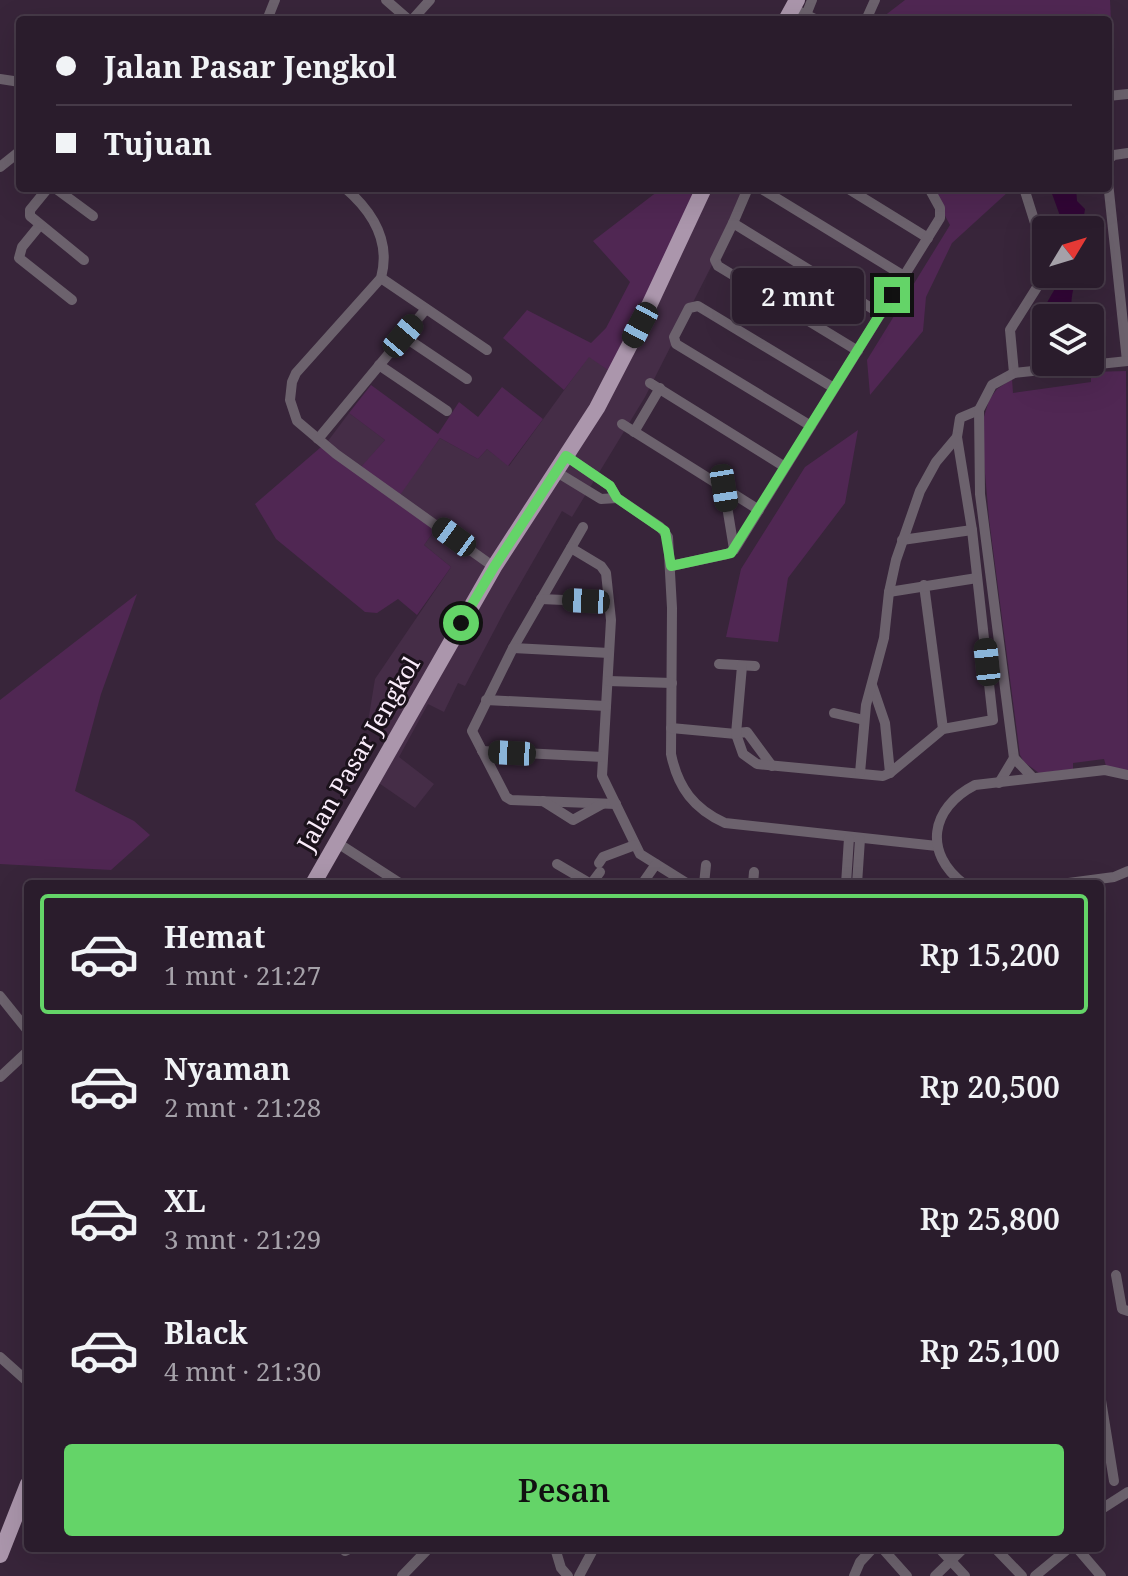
<!DOCTYPE html>
<html lang="id">
<meta charset="utf-8">
<style>
:root{--surface:#2a1c2c;--page:#322534;--text:#f1f3f6;--muted:#a5a1a9;--line:#463a48;--accent:#64d468}
body{margin:0;font-family:"Noto Serif",serif;background:var(--page);color:var(--text);height:100vh;display:flex;flex-direction:column;font-size:30px;white-space:nowrap}
*{box-sizing:border-box;margin:0}
p{font-size:26px;color:var(--muted)}
.icon{flex:none;width:44px;height:44px;fill:none;stroke:currentColor;stroke-width:2;stroke-linecap:round;stroke-linejoin:round}
.map{position:relative;flex:1;overflow:hidden}
.panel{position:absolute;left:24px;top:880px;width:1080px;height:672px;display:flex;flex-direction:column;background:var(--surface);border-radius:8px;box-shadow:0 8px 32px #0002,0 0 0 2px var(--line)}
.panel>*{flex:none}
.banner{position:absolute;left:16px;top:16px;width:1096px;height:176px;border-radius:8px;box-shadow:0 8px 32px #0002,0 0 0 2px var(--line);display:grid;align-content:center;height:176px;padding:0 40px;background:var(--surface)}
.needle{width:52px;rotate:52deg}
.fabs{position:absolute;left:1032px;top:216px;display:grid;gap:16px}
.fabs a{display:grid;place-items:center;width:72px;height:72px;border-radius:8px;background:var(--surface);box-shadow:0 8px 32px #0002,0 0 0 2px var(--line);font-size:40px}
.end{position:absolute;width:36px;height:36px;margin:-18px;border:10px solid #64d468;background:#111;box-shadow:0 0 0 4px #111}
.from{border-radius:50%}
.bubble{position:absolute;height:56px;border-radius:8px;background:var(--surface);box-shadow:0 8px 32px #0002,0 0 0 2px var(--line);font-size:26px;font-weight:600;line-height:56px;text-align:center}
.car{position:absolute;width:24px;height:48px;margin:-24px -12px;border-radius:10px;box-shadow:0 0 6px 2px #0007;background:linear-gradient(#222 24%,#8ab4d8 0 40%,#222 0 76%,#8ab4d8 0 86%,#222 0)}
.banner b{display:flex;align-items:center;gap:28px;height:76px;font-size:30px}
.banner b+b{border-top:2px solid var(--line)}
.banner i{width:20px;height:20px;background:var(--text)}
ul{padding:14px 0 0;list-style:none}
li{display:flex;align-items:center;gap:24px;height:120px;margin:0 16px 12px;padding:0 24px;border:4px solid transparent;border-radius:8px}
li div{flex:1}
li b{display:block;font-size:30px}
li em{font-style:normal;font-weight:600}
li.selected{border-color:var(--accent)}
li>.icon{width:72px;height:72px;stroke-width:1.5}
.action{display:flex;gap:16px;margin-top:auto;padding:16px 40px}
.action a{flex:1;height:92px;border-radius:8px;background:var(--accent);color:#111;font-size:32px;font-weight:600;line-height:92px;text-align:center}
.map>svg:first-child{display:block}
.built{fill:#452d47}
.green{fill:#502753}
.water{fill:#320737}
.lines{fill:none;stroke-linecap:round;stroke-linejoin:round}
.street{stroke:#6c626d;stroke-width:10}
.primary{stroke:#ab96ac;stroke-width:16}
.route{stroke:#64d468;stroke-width:10}
.labels{text-anchor:middle;stroke-width:6;stroke-linejoin:round;paint-order:stroke}
.street-label{font-size:24px;fill:#faedfb;stroke:#1b121b}
</style>
<div class="map">
<svg width="1128" height="1576" viewBox="0 0 1128 1576">
<rect width="100%" height="100%" fill="#38253a"/>
<g class="built">
<path d="M704 188H751L645 397 572 517 562 511 505 610 465 686 458 683 444 712 428 704 399 757 434 784 415 808 373 779 392 740 367 728 375 679 451 567 424 545 437 527 397 498 440 438 478 459 487 449 509 466 589 356 615 375Z"/>
<path d="M349 413 385 440 360 469 328 441Z"/>
</g>
<g class="green">
<path d="M905 0H1110L1111 20H879Z"/>
<path d="M662 188H704L615 375 589 357 564 390 503 338 527 310 591 343 606 328 630 282 593 241Z"/>
<path d="M930 188H1009L1008 192 952 243 926 297 923 331 870 395 867 360 950 225Z"/>
<path d="M1126 371 1128 772 1106 766 1104 759 1073 763V769L1039 773 1024 762 1020 755 989 519 981 427 989 400 997 389 1012 379 1013 393 1091 382V372Z"/>
<path d="M371 385 438 434 459 402 478 417 502 387 543 419 508 466 487 449 478 459 440 438 398 498 437 527 424 545 451 567 417 615 398 599 377 613 365 612 276 539 255 504 328 441 360 468 385 440 349 413Z"/>
<path d="M858 430 845 503 788 578 778 642 726 637 741 569 805 467Z"/>
<path d="M137 594 101 694 75 791 134 821 150 835 111 870 0 864V700Z"/>
</g>
<g class="water">
<path d="M1050 188H1076L1077 201 1085 209 1082 229 1058 230 1060 216Z"/>
<path d="M1064 274H1077C1074 289 1067 304 1076 318H1046V342L1039 336C1037 313 1053 293 1064 274Z"/>
</g>
<g class="lines">
<g class="street">
<path d="M386 0 409 20"/>
<path d="M792 8 817 20"/>
<path d="M806 15 812 0"/>
<path d="M267 20 275 0"/>
<path d="M412 20 430 0"/>
<path d="M866 20 875 0"/>
<path d="M0 79 20 82"/>
<path d="M1108 96 1128 94"/>
<path d="M1108 159 1114 155 1128 153"/>
<path d="M0 167 20 151"/>
<path d="M1108 182 1127 361"/>
<path d="M48 188 30 210V216L84 260"/>
<path d="M55 188 93 216"/>
<path d="M345 188C372 211 391 241 381 278L296 373 292 382 290 400 297 421 336 454 494 567"/>
<path d="M760 188 904 276"/>
<path d="M847 188 928 238"/>
<path d="M1024 188 1046 258"/>
<path d="M733 223 748 188"/>
<path d="M40 225 22 247 19 258 72 300"/>
<path d="M381 278 487 350"/>
<path d="M403 336 467 379"/>
<path d="M858 351 718 266 715 260 733 223 881 314"/>
<path d="M379 365 447 411"/>
<path d="M1014 373 1010 330 1046 273"/>
<path d="M650 383 785 467"/>
<path d="M622 424 759 510"/>
<path d="M811 426 676 344 674 337 689 308 698 306 834 388"/>
<path d="M634 432 660 388"/>
<path d="M318 439 426 309"/>
<path d="M566 456 610 486 617 498 660 527 668 537 672 608 671 754C678 788 694 809 725 823L937 846"/>
<path d="M555 471 601 499 617 498"/>
<path d="M724 488 734 549"/>
<path d="M583 527 513 648 472 731 506 797 511 800 616 804"/>
<path d="M902 540 972 530"/>
<path d="M571 548 601 566 606 573 611 620 602 776 640 854 688 884"/>
<path d="M671 566 727 554 734 550 940 218V208L929 188"/>
<path d="M924 585 943 729"/>
<path d="M889 592 977 578"/>
<path d="M541 599 609 602"/>
<path d="M513 648 609 653"/>
<path d="M719 664 755 666"/>
<path d="M608 681 672 683"/>
<path d="M872 685 885 723 890 773"/>
<path d="M486 700 606 706"/>
<path d="M834 713 864 720"/>
<path d="M671 728 736 734"/>
<path d="M737 733 747 732 772 766"/>
<path d="M736 734 743 754 757 764 883 776 890 773 943 729 993 720 972 530 957 437 960 418 979 410"/>
<path d="M736 734 742 666"/>
<path d="M482 751 603 757"/>
<path d="M860 773 866 705 884 638 889 592 896 560 920 491 936 462 957 437"/>
<path d="M1033 778 1014 758 980 494 979 410 992 385 1014 373 1128 361"/>
<path d="M999 783 1014 758"/>
<path d="M543 801 573 820 602 804"/>
<path d="M336 842 401 884"/>
<path d="M599 863 603 857 635 845"/>
<path d="M557 864 591 884"/>
<path d="M591 884 600 872"/>
<path d="M642 884 656 864"/>
<path d="M704 884 706 865"/>
<path d="M753 884 754 872"/>
<path d="M846 884 849 838"/>
<path d="M857 884 860 839"/>
<path d="M964 884C923 853 930 808 975 785L1105 770 1128 775"/>
<path d="M1061 884 1114 877 1128 871"/>
<path d="M0 996 28 1031"/>
<path d="M0 1077 28 1051"/>
<path d="M1116 1275 1122 1309 1128 1311"/>
<path d="M0 1357 28 1382"/>
<path d="M1100 1394 1114 1481"/>
<path d="M1100 1510 1128 1492"/>
<path d="M342 1548 345 1551 351 1548"/>
<path d="M555 1548 561 1568 568 1576"/>
<path d="M882 1548 907 1576"/>
<path d="M939 1548 965 1576"/>
<path d="M995 1548 1022 1576"/>
<path d="M1077 1548 1101 1576"/>
<path d="M402 1576 429 1548"/>
<path d="M579 1576 594 1548"/>
<path d="M854 1576 860 1562 873 1548"/>
<path d="M935 1576 964 1548"/>
<path d="M1035 1576 1069 1548"/>
</g>
<g class="primary">
<path d="M786 20 797 0"/>
<path d="M313 884 494 567 597 408 640 325 704 188"/>
<path d="M0 1555 28 1484"/>
</g>
</g>
<g class="lines">
<path class="route" d="M461 623 494 567 566 456 610 486 617 498 665 531 671 566 731 553 892 295"/>
</g>
<g class="labels">
<g class="street-label">
<text transform="translate(359 754) rotate(-60)" y="8">Jalan Pasar Jengkol</text>
</g>
</g>
</svg>
<div class="fabs">
<a><svg class="needle" viewBox="-14 -14 28 28"><path d="M0-13l5 13h-10z" fill="#e53935"/><path d="M0 13l5-13h-10z" fill="#a5a1a9"/></svg></a>
<a><svg class="icon" aria-label="layers" viewBox="0 0 24 24"><path d="M12 4l9 5-9 5-9-5zM3 14l9 5 9-5"/></svg></a>
</div>
<i class="end from" style="left:461px;top:623px"></i>
<i class="end" style="left:892px;top:295px"></i>
<div class="bubble" style="left:732px;top:268px;width:132px">2 mnt</div>
<i class="car" style="left:640px;top:325px;rotate:208deg"></i>
<i class="car" style="left:403px;top:336px;rotate:40deg"></i>
<i class="car" style="left:724px;top:488px;rotate:171deg"></i>
<i class="car" style="left:454px;top:537px;rotate:306deg"></i>
<i class="car" style="left:586px;top:601px;rotate:273deg"></i>
<i class="car" style="left:987px;top:662px;rotate:354deg"></i>
<i class="car" style="left:512px;top:753px;rotate:273deg"></i>
<div class="banner">
<b><i class="from"></i>Jalan Pasar Jengkol</b>
<b><i></i>Tujuan</b>
</div>
<section class="panel">
<ul>
<li class="selected"><svg class="icon" aria-label="car" viewBox="0 0 24 24"><path d="M5 17H2v-5l4-1 3-4h7l3 4 3 1v5h-3M9 17h6M6 11h13"/><circle cx="7" cy="17" r="2"/><circle cx="17" cy="17" r="2"/></svg><div><b>Hemat</b><p>1 mnt · 21:27</p></div><em>Rp 15,200</em></li>
<li><svg class="icon" aria-label="car" viewBox="0 0 24 24"><path d="M5 17H2v-5l4-1 3-4h7l3 4 3 1v5h-3M9 17h6M6 11h13"/><circle cx="7" cy="17" r="2"/><circle cx="17" cy="17" r="2"/></svg><div><b>Nyaman</b><p>2 mnt · 21:28</p></div><em>Rp 20,500</em></li>
<li><svg class="icon" aria-label="car" viewBox="0 0 24 24"><path d="M5 17H2v-5l4-1 3-4h7l3 4 3 1v5h-3M9 17h6M6 11h13"/><circle cx="7" cy="17" r="2"/><circle cx="17" cy="17" r="2"/></svg><div><b>XL</b><p>3 mnt · 21:29</p></div><em>Rp 25,800</em></li>
<li><svg class="icon" aria-label="car" viewBox="0 0 24 24"><path d="M5 17H2v-5l4-1 3-4h7l3 4 3 1v5h-3M9 17h6M6 11h13"/><circle cx="7" cy="17" r="2"/><circle cx="17" cy="17" r="2"/></svg><div><b>Black</b><p>4 mnt · 21:30</p></div><em>Rp 25,100</em></li>
</ul>
<div class="action"><a>Pesan</a></div>
</section>
</div>
